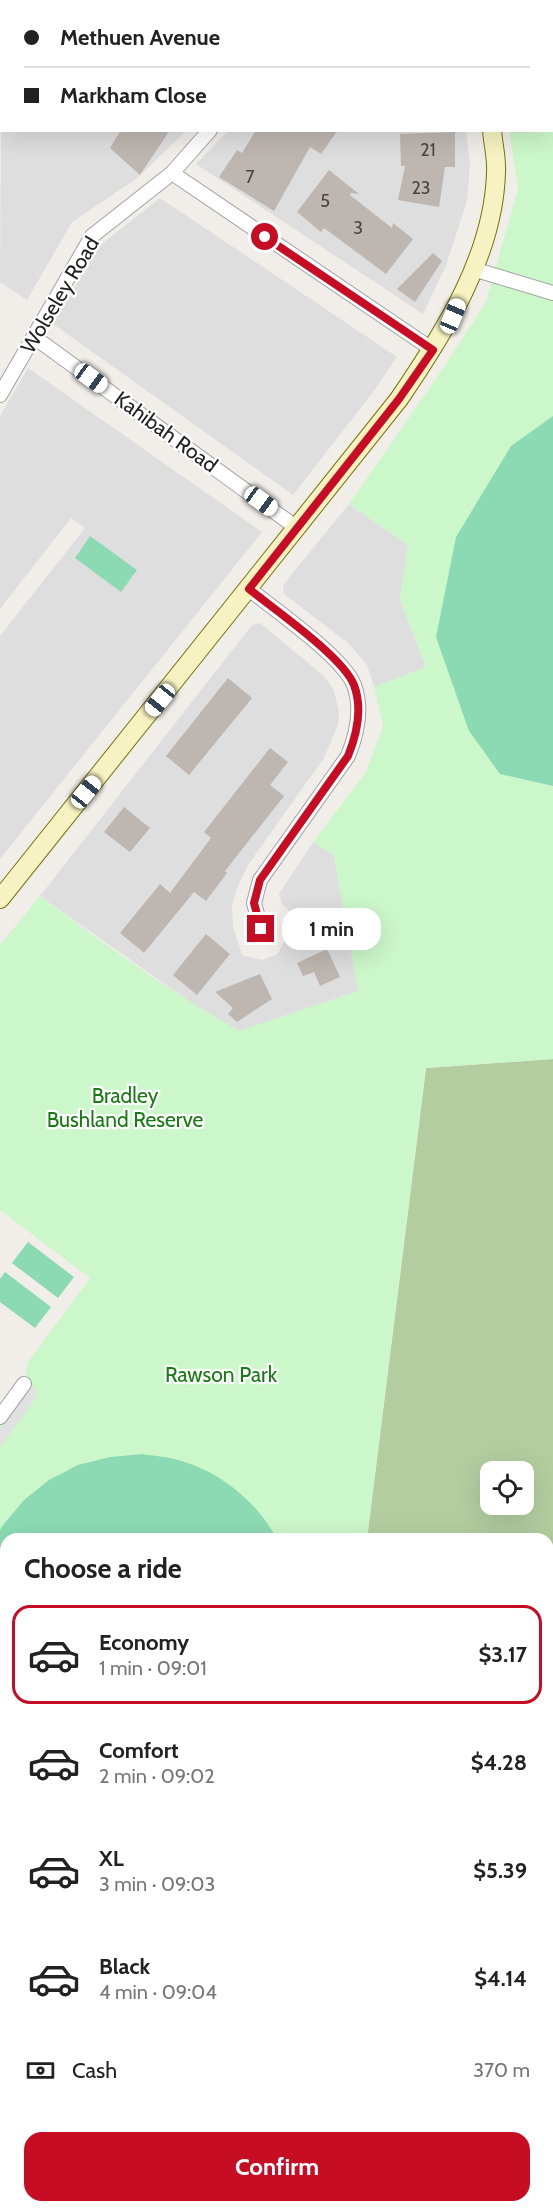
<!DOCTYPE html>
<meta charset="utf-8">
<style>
:root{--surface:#fff;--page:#f2f2f2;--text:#222;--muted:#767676;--line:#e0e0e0;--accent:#c60d23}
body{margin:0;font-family:Cabin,sans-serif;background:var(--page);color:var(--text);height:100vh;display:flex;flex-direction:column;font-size:22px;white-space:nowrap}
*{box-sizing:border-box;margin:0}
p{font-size:20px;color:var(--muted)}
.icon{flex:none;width:33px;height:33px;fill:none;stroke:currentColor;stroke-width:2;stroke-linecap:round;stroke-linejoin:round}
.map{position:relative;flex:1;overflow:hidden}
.drawer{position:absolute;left:0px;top:1533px;width:554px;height:680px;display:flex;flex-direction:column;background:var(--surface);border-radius:18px 18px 0 0;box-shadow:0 6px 24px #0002}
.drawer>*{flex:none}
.banner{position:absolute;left:0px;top:0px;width:554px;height:132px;box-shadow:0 6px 24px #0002;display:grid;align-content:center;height:132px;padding:0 24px;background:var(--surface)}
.fabs{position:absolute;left:480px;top:1461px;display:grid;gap:12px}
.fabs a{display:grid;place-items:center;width:54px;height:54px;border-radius:12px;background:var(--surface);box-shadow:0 6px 24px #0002;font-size:30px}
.end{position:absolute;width:27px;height:27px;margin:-14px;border:8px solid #c60d23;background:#fff;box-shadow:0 0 0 3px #fff}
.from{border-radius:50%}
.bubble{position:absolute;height:42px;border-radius:18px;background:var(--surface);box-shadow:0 6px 24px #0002;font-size:20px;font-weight:700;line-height:42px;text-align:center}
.car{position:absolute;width:18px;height:36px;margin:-18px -9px;border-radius:8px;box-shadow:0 0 4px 2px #0007;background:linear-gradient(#fff 24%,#345 0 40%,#fff 0 76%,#345 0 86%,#fff 0)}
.banner b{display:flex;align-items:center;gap:21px;height:57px;font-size:22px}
.banner b+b{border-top:2px solid var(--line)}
.banner i{width:15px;height:15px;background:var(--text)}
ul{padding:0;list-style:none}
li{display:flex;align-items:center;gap:18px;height:99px;margin:0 12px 9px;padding:0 12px;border:3px solid transparent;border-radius:18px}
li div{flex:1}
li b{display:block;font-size:22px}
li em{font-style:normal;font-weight:700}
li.selected{border-color:var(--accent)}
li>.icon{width:54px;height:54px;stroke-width:1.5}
h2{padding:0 24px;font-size:27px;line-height:72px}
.pay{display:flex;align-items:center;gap:15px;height:66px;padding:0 24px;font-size:22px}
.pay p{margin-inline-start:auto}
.button{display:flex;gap:12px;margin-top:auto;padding:12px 24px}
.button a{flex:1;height:69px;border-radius:18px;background:var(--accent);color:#fff;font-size:24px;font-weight:700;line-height:69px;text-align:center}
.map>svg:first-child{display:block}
.residential{fill:#dfdede}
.construction{fill:#c5c3b4}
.forest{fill:#b3cda0;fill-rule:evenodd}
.park{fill:#ccf7ca}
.pitch{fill:#8cdab3}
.parking{fill:#e1e1e1}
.building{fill:#beb6b1}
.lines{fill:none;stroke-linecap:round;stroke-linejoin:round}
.street-casing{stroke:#a2a2a2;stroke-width:16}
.secondary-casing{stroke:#75730c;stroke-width:20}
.street{stroke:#fff;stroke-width:14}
.secondary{stroke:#f6f2c1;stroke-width:18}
.route{stroke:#c60d23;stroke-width:8}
.labels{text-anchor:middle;stroke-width:4.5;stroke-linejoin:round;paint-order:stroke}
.number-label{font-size:18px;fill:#484645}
.street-label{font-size:21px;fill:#212121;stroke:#fff}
.park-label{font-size:21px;fill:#177c13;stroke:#fff}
</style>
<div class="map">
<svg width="553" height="2212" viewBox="0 0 553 2212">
<rect width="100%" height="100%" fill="#f1ede9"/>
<g class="residential">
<path d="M1 125 2 130 186 131 136 179 72 222 27 300 0 282Z"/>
<path d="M229 130 466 131 470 163 467 201 445 268 423 314 196 164Z"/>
<path d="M160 198 397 357 374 391 293 495 53 324 99 246Z"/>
<path d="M28 368 262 532 0 859V636L85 528 71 518 0 609V416Z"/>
<path d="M349 504 408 545 400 599 426 668 374 687 367 665 348 643 284 594 283 585Z"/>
<path d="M260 623 325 677 334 691 339 712 338 725 324 758 248 865 237 888 232 905 233 926 242 955 262 960 278 954 290 929 292 913 282 904 279 894 313 842 334 855 358 991 239 1031 200 1009 40 896 252 625Z"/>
<path d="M6 2023V2168L0 2167V2031Z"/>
<path d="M548 2166 553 2170V2212H207L209 2206H548Z"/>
</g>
<path class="construction" d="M0 1783 6 1787V1971L0 1980Z"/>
<path class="forest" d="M553 1059V2211L548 2182V1539H367L426 1068ZM490 1472H524V1504H490Z"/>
<path class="park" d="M488 0H553V1059L426 1068 367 1539H6V1787L0 1782V1417L24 1384 28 1362 90 1278 0 1210V945L40 896C104 944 169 991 239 1031L358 991 334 855 313 842 366 772 383 726 374 687 426 667 400 599 408 545 349 504 442 370 486 302 518 188 509 131 552 130V2Z"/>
<g class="pitch">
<path d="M553 416V786L500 774 469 731 436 637 456 537 511 446Z"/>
<path d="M90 536 137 570 121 592 75 558Z"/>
<path d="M28 1242 74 1277 58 1298 12 1263Z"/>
<path d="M5 1272 51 1307 35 1328 0 1302V1279Z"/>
<path d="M142 1454C153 1456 164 1456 174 1459 217 1469 256 1500 277 1539H6V1712L0 1702V1530L3 1525 24 1500 49 1480 78 1465 110 1457Z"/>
</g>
<path class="parking" d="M32 1384 38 1395 0 1448V1429Z"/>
<g class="building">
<path d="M121 130H170L140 175 110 148Z"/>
<path d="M256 130H338L321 154 310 147 274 211 219 177 237 150 242 153Z"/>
<path d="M455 132V167H445L439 207 398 200 405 166H401L400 134Z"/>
<path d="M329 170 359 194 351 193 350 195 392 228 393 223 413 239 386 274 324 228 321 232 297 212Z"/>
<path d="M433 253 442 261 415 302 397 289Z"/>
<path d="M228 678 252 698 189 775 166 756Z"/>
<path d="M270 748 288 762 270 785 284 796 225 871 227 873 206 901 194 892 144 953 120 933 160 884 170 893 211 838 204 832Z"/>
<path d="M124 807 150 828 130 852 104 832Z"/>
<path d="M206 934 230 954 197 995 173 975Z"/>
<path d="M327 949 340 977 320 986 314 972 303 976 297 963Z"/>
<path d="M260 974 272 999 237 1022 228 1014 233 1008 215 992Z"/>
</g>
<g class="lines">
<defs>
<g id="street">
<path d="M125 2 126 0"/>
<path d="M0 122 2 120"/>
<path d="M172 173 433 350"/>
<path d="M473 269 553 293"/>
<path d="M34 337 297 528"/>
<path d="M0 395 92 236 172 173 210 130"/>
<path d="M249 589C275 610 343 657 354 685 363 709 357 734 348 756L260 880 254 903 261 929"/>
<path d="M0 1417 24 1384"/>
<path d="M0 2002 6 1994"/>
<path d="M178 2212 180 2206"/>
</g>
<g id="secondary">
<path d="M474 0V2"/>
<path d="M0 899 399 399C444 333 494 255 496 172 497 159 493 144 492 130"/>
<path d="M0 2194 6 2195"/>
<path d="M69 2206 87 2212"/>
</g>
</defs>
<use href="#street" class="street-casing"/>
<use href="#secondary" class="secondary-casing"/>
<use href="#street" class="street"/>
<use href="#secondary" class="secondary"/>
</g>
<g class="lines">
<path class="route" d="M261 929 254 903 260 880 348 756C357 734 363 709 354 685 343 657 275 610 249 589L399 399 433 350 265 237"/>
</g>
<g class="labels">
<g class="number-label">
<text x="428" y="156">21</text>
<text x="250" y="183">7</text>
<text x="421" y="194">23</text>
<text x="325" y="207">5</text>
<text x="358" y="234">3</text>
</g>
<g class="street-label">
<text transform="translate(60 295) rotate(-59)" y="7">Wolseley Road</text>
<text transform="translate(166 432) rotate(36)" y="7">Kahibah Road</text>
</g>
<g class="park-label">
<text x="125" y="1103">Bradley<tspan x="125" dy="24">Bushland Reserve</tspan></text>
<text x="221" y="1382">Rawson Park</text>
</g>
</g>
</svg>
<div class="fabs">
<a><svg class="icon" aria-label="locate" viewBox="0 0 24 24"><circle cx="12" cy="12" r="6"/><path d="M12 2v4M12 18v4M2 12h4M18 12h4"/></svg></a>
</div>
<i class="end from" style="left:265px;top:237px"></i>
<i class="end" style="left:261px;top:929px"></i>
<div class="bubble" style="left:282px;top:908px;width:99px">1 min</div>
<i class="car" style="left:453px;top:316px;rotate:23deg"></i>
<i class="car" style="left:91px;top:378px;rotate:126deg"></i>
<i class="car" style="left:261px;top:501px;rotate:126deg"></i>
<i class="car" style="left:160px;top:700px;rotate:219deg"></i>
<i class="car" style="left:86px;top:792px;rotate:39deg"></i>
<div class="banner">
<b><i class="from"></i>Methuen Avenue</b>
<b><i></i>Markham Close</b>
</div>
<section class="drawer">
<h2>Choose a ride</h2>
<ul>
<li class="selected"><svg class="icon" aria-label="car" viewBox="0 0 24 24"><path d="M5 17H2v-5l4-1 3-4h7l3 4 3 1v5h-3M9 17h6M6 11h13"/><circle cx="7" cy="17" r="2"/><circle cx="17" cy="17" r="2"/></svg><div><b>Economy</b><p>1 min · 09:01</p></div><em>$3.17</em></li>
<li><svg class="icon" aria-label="car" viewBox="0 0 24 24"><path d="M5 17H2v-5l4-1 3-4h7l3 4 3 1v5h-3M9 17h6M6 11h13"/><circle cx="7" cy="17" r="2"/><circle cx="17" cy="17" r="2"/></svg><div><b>Comfort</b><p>2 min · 09:02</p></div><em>$4.28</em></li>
<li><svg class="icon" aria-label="car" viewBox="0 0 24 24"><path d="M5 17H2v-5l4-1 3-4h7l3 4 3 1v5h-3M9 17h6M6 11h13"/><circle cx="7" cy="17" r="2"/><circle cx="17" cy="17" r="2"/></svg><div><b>XL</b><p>3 min · 09:03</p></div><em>$5.39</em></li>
<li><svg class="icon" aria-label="car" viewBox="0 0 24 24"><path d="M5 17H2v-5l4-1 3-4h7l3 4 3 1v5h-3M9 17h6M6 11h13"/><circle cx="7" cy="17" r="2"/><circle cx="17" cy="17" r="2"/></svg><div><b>Black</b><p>4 min · 09:04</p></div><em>$4.14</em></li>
</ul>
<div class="pay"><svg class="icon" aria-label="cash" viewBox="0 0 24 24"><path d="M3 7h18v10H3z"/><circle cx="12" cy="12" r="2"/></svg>Cash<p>370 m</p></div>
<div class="button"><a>Confirm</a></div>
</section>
</div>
